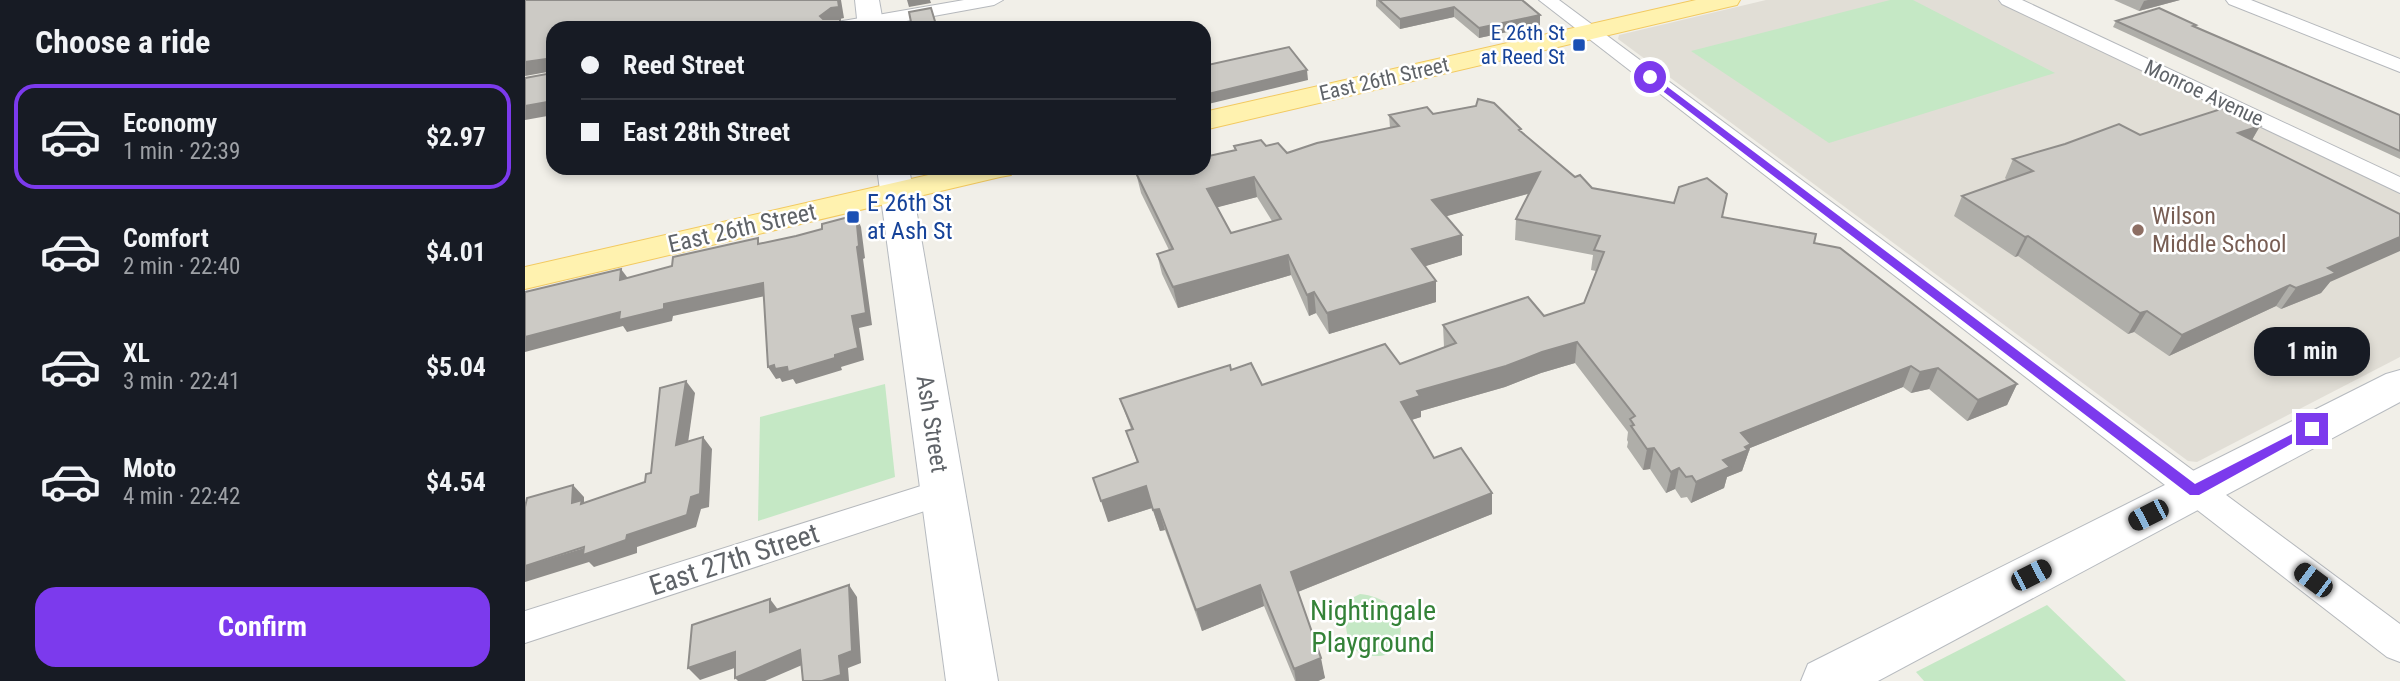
<!DOCTYPE html>
<meta charset="utf-8">
<style>
:root{--surface:#171b24;--page:#242831;--text:#f1f3f6;--muted:#9ea1a6;--line:#363941;--accent:#7c3aed}
body{margin:0;font-family:"Roboto Condensed",sans-serif;background:var(--page);color:var(--text);height:100vh;display:flex;flex-direction:column;font-size:26px;white-space:nowrap}
*{box-sizing:border-box;margin:0}
p{font-size:23px;color:var(--muted)}
.icon{flex:none;width:38px;height:38px;fill:none;stroke:currentColor;stroke-width:2;stroke-linecap:round;stroke-linejoin:round}
.map{position:relative;flex:1;overflow:hidden}
.side{display:flex;flex-direction:column;background:var(--surface);width:525px}
.side>*{flex:none}
.guide{position:absolute;left:21px;top:21px;width:665px;height:154px;border-radius:21px;box-shadow:0 4px 10px #0003;display:grid;align-content:center;height:154px;padding:0 35px;background:var(--surface)}
.end{position:absolute;width:32px;height:32px;margin:-16px;border:9px solid #7c3aed;background:#fff;box-shadow:0 0 0 4px #fff}
.from{border-radius:50%}
.bubble{position:absolute;height:49px;border-radius:21px;background:var(--surface);box-shadow:0 4px 10px #0003;font-size:23px;font-weight:700;line-height:49px;text-align:center}
.car{position:absolute;width:21px;height:42px;margin:-21px -10px;border-radius:9px;box-shadow:0 0 5px 2px #0007;background:linear-gradient(#222 24%,#8ab4d8 0 40%,#222 0 76%,#8ab4d8 0 86%,#222 0)}
.guide b{display:flex;align-items:center;gap:24px;height:66px;font-size:26px}
.guide b+b{border-top:2px solid var(--line)}
.guide i{width:18px;height:18px;background:var(--text)}
ul{padding:0;list-style:none}
li{display:flex;align-items:center;gap:21px;height:105px;margin:0 14px 10px;padding:0 21px;border:4px solid transparent;border-radius:21px}
li div{flex:1}
li b{display:block;font-size:26px}
li em{font-style:normal;font-weight:700}
li.current{border-color:var(--accent)}
li>.icon{width:63px;height:63px;stroke-width:1.5}
h2{padding:0 35px;font-size:32px;line-height:84px}
.primary-button{display:flex;gap:14px;margin-top:auto;padding:14px 35px}
.primary-button a{flex:1;height:80px;border-radius:21px;background:var(--accent);color:#fff;font-size:28px;font-weight:700;line-height:80px;text-align:center}
main{display:flex;flex:1;min-height:0}
.map>svg:first-child{display:block}
.education{fill:#e1ded6}
.green{fill:#c5e8c5}
.lines{fill:none;stroke-linecap:round;stroke-linejoin:round}
.street-casing{stroke:#b5b8bc;stroke-width:2}
.secondary-casing{stroke:#b6babf;stroke-width:2}
.primary-casing{stroke:#f2c960;stroke-width:2}
.street{fill:#fff;fill-rule:evenodd}
.secondary{fill:#fff;fill-rule:evenodd}
.primary{fill:#fff2af;fill-rule:evenodd}
.wall{fill:#afaea9;fill-rule:evenodd}
.shaded-wall{fill:#8f8d8a}
.building{fill:#cccac5;stroke:#8f8d8a;stroke-width:2;fill-rule:evenodd}
.route{fill:#7c3aed}
.transit-dot{fill:#1a4fb4;stroke:#fff;stroke-width:2.5}
.education-dot{fill:#8d6e63;stroke:#fff;stroke-width:2.5}
.labels{text-anchor:middle;stroke-width:5;stroke-linejoin:round;paint-order:stroke}
.far-transit-label{font-size:21px;fill:#164399;stroke:#fff;text-anchor:end}
.far-street-label{font-size:21px;fill:#5f6368;stroke:#fff}
.transit-label{font-size:24px;fill:#164399;stroke:#fff;text-anchor:start}
.education-label{font-size:24px;fill:#785e54;stroke:#fff;text-anchor:start}
.street-label{font-size:24px;fill:#5f6368;stroke:#fff}
.near-street-label{font-size:28px;fill:#5f6368;stroke:#fff}
.near-park-label{font-size:28px;fill:#348238;stroke:#fff}
</style>
<main>
<section class="side">
<h2>Choose a ride</h2>
<ul>
<li class="current"><svg class="icon" aria-label="car" viewBox="0 0 24 24"><path d="M5 17H2v-5l4-1 3-4h7l3 4 3 1v5h-3M9 17h6M6 11h13"/><circle cx="7" cy="17" r="2"/><circle cx="17" cy="17" r="2"/></svg><div><b>Economy</b><p>1 min · 22:39</p></div><em>$2.97</em></li>
<li><svg class="icon" aria-label="car" viewBox="0 0 24 24"><path d="M5 17H2v-5l4-1 3-4h7l3 4 3 1v5h-3M9 17h6M6 11h13"/><circle cx="7" cy="17" r="2"/><circle cx="17" cy="17" r="2"/></svg><div><b>Comfort</b><p>2 min · 22:40</p></div><em>$4.01</em></li>
<li><svg class="icon" aria-label="car" viewBox="0 0 24 24"><path d="M5 17H2v-5l4-1 3-4h7l3 4 3 1v5h-3M9 17h6M6 11h13"/><circle cx="7" cy="17" r="2"/><circle cx="17" cy="17" r="2"/></svg><div><b>XL</b><p>3 min · 22:41</p></div><em>$5.04</em></li>
<li><svg class="icon" aria-label="car" viewBox="0 0 24 24"><path d="M5 17H2v-5l4-1 3-4h7l3 4 3 1v5h-3M9 17h6M6 11h13"/><circle cx="7" cy="17" r="2"/><circle cx="17" cy="17" r="2"/></svg><div><b>Moto</b><p>4 min · 22:42</p></div><em>$4.54</em></li>
</ul>
<div class="primary-button"><a>Confirm</a></div>
</section>
<div class="map">
<svg width="1875" height="681" viewBox="0 0 1875 681">
<rect width="100%" height="100%" fill="#f1efe8"/>
<path class="education" d="M1241 0H1473L1875 193V357L1672 462 1663 461 1093 39 1094 35Z"/>
<g class="green">
<path d="M1365 0H1388L1530 73 1304 143 1166 51Z"/>
<path d="M360 384 370 477 233 521 235 417Z"/>
<path d="M835 594C857 596 881 610 875 636 874 642 874 646 869 650 862 656 857 656 848 656 819 656 818 621 823 600Z"/>
<path d="M1522 605 1601 681H1399L1391 672Z"/>
</g>
<g class="lines">
<defs>
<g id="street">
<path d="M439 0H478L469 5 343 28H303L312 22Z"/>
<path d="M1014 0H1034L1875 624V662L1862 657Z"/>
<path d="M1474 0H1497L1875 177V193L1477 4Z"/>
<path d="M1701 0H1726L1875 59V72L1704 4Z"/>
<path d="M418 479 430 483 434 492 430 501 0 643V611Z"/>
</g>
<g id="secondary">
<path d="M330 0H354L359 28H333Z"/>
<path d="M352 168H384L473 681H421Z"/>
<path d="M1875 370V402L1353 681H1276L1283 664 1861 374Z"/>
</g>
<g id="primary">
<path d="M1171 0H1215L1212 5 1203 7 679 130V112Z"/>
<path d="M434 168H491L486 175 475 177 0 289V267Z"/>
</g>
</defs>
<use href="#street" class="street-casing"/>
<use href="#secondary" class="secondary-casing"/>
<use href="#primary" class="primary-casing"/>
<use href="#street" class="street"/>
<use href="#secondary" class="secondary"/>
<use href="#primary" class="primary"/>
</g>
<g class="wall">
<path d="M851 0H997L1015 25 954 38 929 17 875 29 851 6Z"/>
<path d="M1589 0H1655L1614 11Z"/>
<path d="M1591 21 1670 27 1875 115V159L1588 27Z"/>
<path d="M908 114 996 132 1050 177 1067 188 1198 217 1289 243 1492 384 1482 405 1442 421 1404 389 1386 393 1378 387 1225 448 1217 471 1202 477 1199 488 1166 503 1162 497 1156 498 1150 489 1141 493 1125 469 1118 470 1102 447 1103 442 1102 440 1103 432 1050 363 1016 373 980 387 896 411V417L886 420 909 458 967 514 773 592 800 678 793 681H770L739 606 677 631 640 530 635 531 627 508 583 522 612 462 601 431 606 429 595 399 706 370 737 385 875 364 919 347 918 325 1019 316 1059 303 1071 271 1066 270 1068 255 990 240 991 219 1003 194 921 216 937 255 900 266 911 281V302L804 334 791 313 784 316 766 275 653 308 637 274 632 254 644 250 616 193 611 173 710 150 709 146H741L762 153 865 128 864 115ZM732 197 747 221 706 233 692 207Z"/>
<path d="M1735 126 1727 140 1805 282 1796 293 1756 309 1751 306 1644 356 1609 332 1603 334 1493 256 1490 257 1429 216 1437 196 1482 180 1480 178 1488 159Z"/>
</g>
<g class="shaded-wall">
<path d="M313 0H316L319 18 315 19 319 28H300L295 16Z"/>
<path d="M382 0H405L406 3 384 7Z"/>
<path d="M1623 0H1655L1614 11 1619 1Z"/>
<path d="M929 7V17L875 29V19Z"/>
<path d="M1015 15V25L954 38V28Z"/>
<path d="M22 59 28 71 0 76V62Z"/>
<path d="M782 70 783 80 679 105V95Z"/>
<path d="M28 101V115L0 120V106Z"/>
<path d="M1735 126 1724 145 1713 133Z"/>
<path d="M1015 172 1013 191 908 220 907 200Z"/>
<path d="M729 177 732 197 686 209 682 189Z"/>
<path d="M331 215 336 227 340 258 338 259 347 325 334 328 339 360 316 367 317 370 271 384 268 379 257 382 255 378 251 379 243 367 249 365 262 367 310 355 327 316 332 247Z"/>
<path d="M937 235V255L888 270 887 249Z"/>
<path d="M1503 236 1493 256 1490 257 1500 237Z"/>
<path d="M1875 237V251L1805 282 1796 293 1756 309 1771 288 1803 268Z"/>
<path d="M763 255 766 275 653 308 648 287Z"/>
<path d="M96 269 105 281 95 280Z"/>
<path d="M911 281V302L804 334 802 313Z"/>
<path d="M238 283 245 295 148 316 147 321 102 332 98 326 0 352V337L95 312 139 304Z"/>
<path d="M1765 285 1751 306 1644 356 1657 335Z"/>
<path d="M789 292 791 313 784 316 782 295Z"/>
<path d="M1622 311 1609 332 1603 334 1615 313Z"/>
<path d="M1052 342 1050 363 1016 373 980 387 896 411V417L877 423 876 402 892 391 1017 352Z"/>
<path d="M1386 366 1378 387 1225 448 1217 471 1202 477 1199 488 1166 503 1171 482 1198 460 1216 433Z"/>
<path d="M1413 368 1404 389 1386 393 1395 372Z"/>
<path d="M161 381 170 393 161 457 151 445Z"/>
<path d="M1492 384 1482 405 1442 421 1453 400Z"/>
<path d="M178 437 187 449 184 507 176 509 171 527 112 547V553L69 567 64 562 0 582V566L102 535Z"/>
<path d="M1129 448 1125 469 1118 470 1122 449Z"/>
<path d="M1154 468 1150 489 1141 493 1146 472Z"/>
<path d="M48 485 59 497V502L68 512 47 503Z"/>
<path d="M621 486 627 508 583 522 576 501Z"/>
<path d="M967 493V514L770 593 766 572Z"/>
<path d="M634 509 640 530 635 531 628 510Z"/>
<path d="M324 585 332 597 336 663 323 668 324 681H297L314 656Z"/>
<path d="M735 585 739 606 677 631 671 610Z"/>
<path d="M245 599 254 611 245 612Z"/>
<path d="M275 650 284 662 240 681H213L210 678Z"/>
<path d="M210 652 221 664 175 680 163 668Z"/>
<path d="M796 658 800 678 793 681H771L769 669Z"/>
</g>
<g class="building">
<path d="M0 0H313L314 7 306 8 295 16 298 19H315V28H28V101L0 106V78L22 74V59L0 62Z"/>
<path d="M854 0H997L1015 15 954 28 929 7 875 19Z"/>
<path d="M406 8 412 28H379L378 23 386 22 384 12Z"/>
<path d="M1634 8 1671 25 1668 26 1875 115V151L1591 21Z"/>
<path d="M764 47 782 70 679 95V60L683 65Z"/>
<path d="M953 99 969 103 996 129 994 130 1050 177 1055 175 1067 188 1149 203 1154 187 1182 178 1202 194 1197 217 1291 234 1289 243 1315 248 1492 384 1453 400 1413 368 1395 372 1386 366 1216 433 1226 444 1220 447 1223 450 1198 460 1205 467 1171 482 1167 476 1161 477 1154 468 1146 472 1129 448 1122 449 1106 426 1109 425 1105 419 1110 416 1052 342 1017 352 981 366 892 391 895 396 876 402 909 458 936 448 967 493 766 572 796 658 769 669 735 585 671 610 634 509 628 510 621 486 576 501 568 478 613 462 601 431 608 429 595 399 705 365 706 370 726 363 737 385 860 344 875 364 931 343 918 325 1003 297 1019 316 1059 303 1079 252 1069 250 1075 236 991 219 1015 172 907 200 937 235 887 249 911 281 802 313 789 292 782 295 763 255 648 287 632 254 648 249 611 173 632 168H679V157L711 150 709 146 736 140 741 146 753 143 762 153 792 143 874 126 864 115 902 107 908 114 951 106ZM729 177 756 219 706 233 682 189Z"/>
<path d="M1699 108 1735 126 1713 133 1875 214V237L1803 268 1811 273 1771 288 1765 285 1657 335 1622 311 1615 313 1503 236 1500 237 1437 196 1508 171 1488 159 1540 144 1594 124 1615 135Z"/>
<path d="M331 215 334 246 332 247 341 313 327 316 333 348 310 355V358L263 372 262 367 250 369 249 365 243 367 238 283 139 304V309L94 320 95 312 0 337V292L96 269 95 280 147 266 148 257 233 238V244L271 236 297 229V224Z"/>
<path d="M161 381 151 445 178 437 175 494 166 497 162 515 102 535 101 540 58 555 59 547 0 566V507L2 498 48 485 47 503 57 500 56 504 120 482 121 474 126 473 135 388Z"/>
<path d="M324 585 327 651 314 656 316 675 297 681H278L275 650 210 678V652L163 668 167 625 245 599V612Z"/>
</g>
<path class="route" d="M1122 76H1128L1670 484 1783 426H1791L1793 429 1674 495H1665L1122 79Z"/>
<g class="transit-dot">
<rect x="1047" y="38" width="14" height="14" rx="3.5"/>
<rect x="321" y="210" width="14" height="14" rx="3.5"/>
</g>
<circle class="education-dot" cx="1613" cy="230" r="7"/>
<g class="labels">
<g class="far-transit-label">
<text x="1040" y="40">E 26th St<tspan x="1040" dy="24">at Reed St</tspan></text>
</g>
<g class="far-street-label">
<text transform="translate(859 79) rotate(-13)" y="7">East 26th Street</text>
<text transform="translate(1679 93) rotate(25)" y="7">Monroe Avenue</text>
</g>
<g class="transit-label">
<text x="342" y="211">E 26th St<tspan x="342" dy="28">at Ash St</tspan></text>
</g>
<g class="education-label">
<text x="1627" y="224">Wilson<tspan x="1627" dy="28">Middle School</tspan></text>
</g>
<g class="street-label">
<text transform="translate(217 228) rotate(-13)" y="8">East 26th Street</text>
<text transform="translate(407 424) rotate(81)" y="8">Ash Street</text>
</g>
<g class="near-street-label">
<text transform="translate(209 559) rotate(-18)" y="10">East 27th Street</text>
</g>
<g class="near-park-label">
<text x="848" y="620">Nightingale<tspan x="848" dy="32">Playground</tspan></text>
</g>
</g>
</svg>
<i class="end from" style="left:1125px;top:77px"></i>
<i class="end" style="left:1787px;top:429px"></i>
<div class="bubble" style="left:1729px;top:327px;width:116px">1 min</div>
<i class="car" style="left:1623px;top:515px;rotate:243deg"></i>
<i class="car" style="left:1506px;top:575px;rotate:63deg"></i>
<i class="car" style="left:1788px;top:580px;rotate:307deg"></i>
<div class="guide">
<b><i class="from"></i>Reed Street</b>
<b><i></i>East 28th Street</b>
</div>
</div>
</main>
